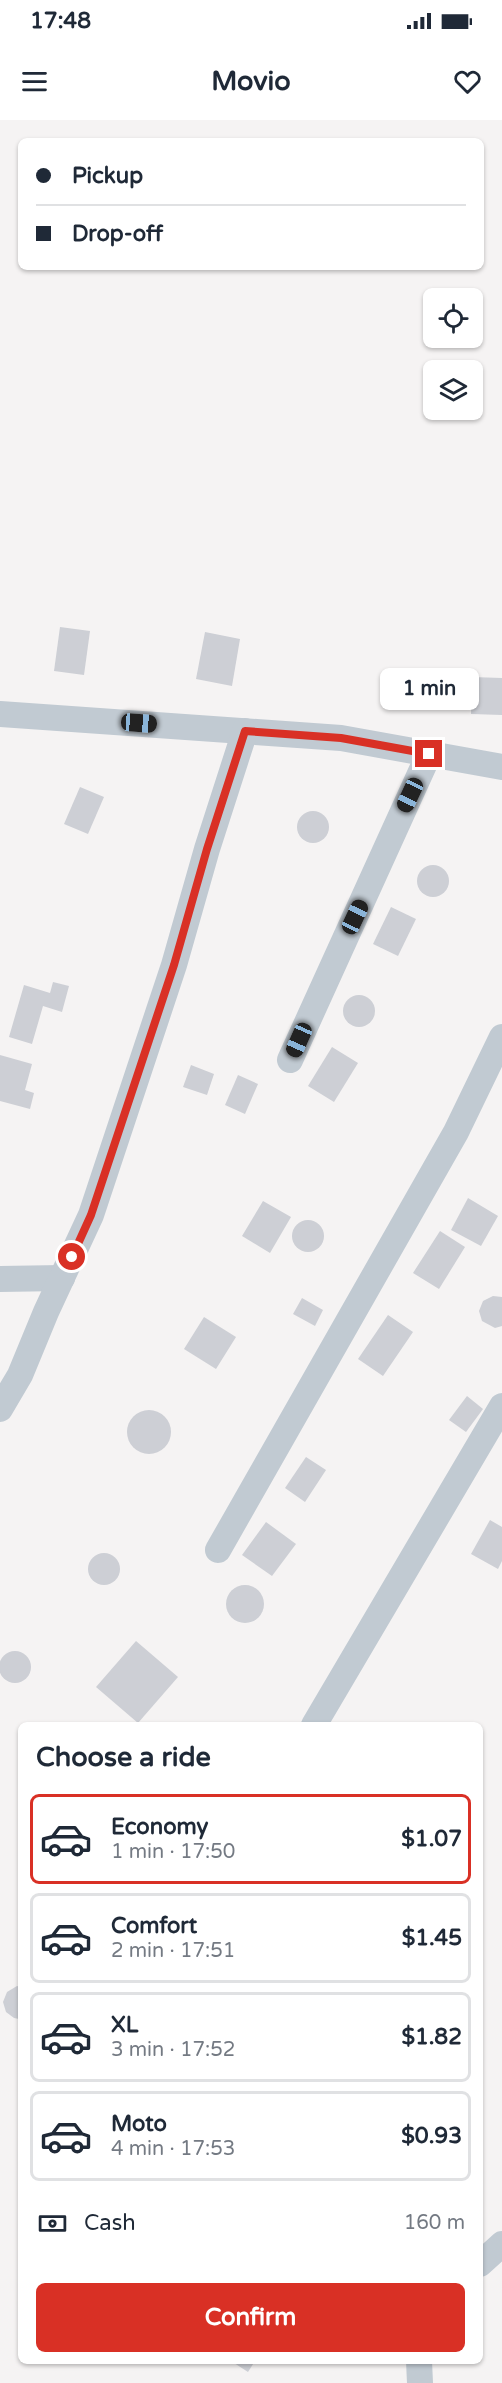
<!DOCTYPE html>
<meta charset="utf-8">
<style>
:root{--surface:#fff;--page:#f2f2f3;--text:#1f2937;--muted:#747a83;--line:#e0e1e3;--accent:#d93025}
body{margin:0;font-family:"Varela Round",sans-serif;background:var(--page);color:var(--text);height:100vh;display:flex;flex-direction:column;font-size:22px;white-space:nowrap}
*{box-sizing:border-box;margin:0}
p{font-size:20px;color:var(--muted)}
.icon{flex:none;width:33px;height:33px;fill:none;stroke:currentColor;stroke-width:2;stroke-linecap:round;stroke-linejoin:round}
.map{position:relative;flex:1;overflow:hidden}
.sheet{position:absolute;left:18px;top:1602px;width:465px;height:642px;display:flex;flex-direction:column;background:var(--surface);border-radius:9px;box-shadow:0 2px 4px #0004}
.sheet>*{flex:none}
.hud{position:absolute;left:18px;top:18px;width:466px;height:132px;border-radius:9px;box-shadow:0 2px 4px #0004;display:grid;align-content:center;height:132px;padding:0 18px;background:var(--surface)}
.tools{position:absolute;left:423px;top:168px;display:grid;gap:12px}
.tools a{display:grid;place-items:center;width:60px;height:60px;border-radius:9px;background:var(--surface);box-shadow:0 2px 4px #0004;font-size:30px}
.end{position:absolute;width:27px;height:27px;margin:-14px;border:8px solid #d93025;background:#fff;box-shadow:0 0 0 3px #fff}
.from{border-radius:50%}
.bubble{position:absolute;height:42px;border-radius:9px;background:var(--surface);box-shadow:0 2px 4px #0004;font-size:20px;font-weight:700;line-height:42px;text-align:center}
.car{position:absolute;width:18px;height:36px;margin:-18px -9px;border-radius:8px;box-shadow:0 0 4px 2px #0007;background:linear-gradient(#222 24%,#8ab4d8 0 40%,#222 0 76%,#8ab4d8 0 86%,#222 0)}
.hud b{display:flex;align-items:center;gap:21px;height:57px;font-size:22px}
.hud b+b{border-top:2px solid var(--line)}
.hud i{width:15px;height:15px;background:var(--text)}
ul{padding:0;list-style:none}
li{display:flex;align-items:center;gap:18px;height:90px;margin:0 12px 9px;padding:0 6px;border:3px solid var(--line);border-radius:9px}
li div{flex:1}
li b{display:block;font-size:22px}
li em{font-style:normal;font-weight:700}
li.selected{border-color:var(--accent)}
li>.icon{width:54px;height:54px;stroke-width:1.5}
h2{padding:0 18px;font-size:27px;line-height:72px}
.pay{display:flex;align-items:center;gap:15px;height:66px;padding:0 18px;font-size:22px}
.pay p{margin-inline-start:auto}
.button{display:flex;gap:12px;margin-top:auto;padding:12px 18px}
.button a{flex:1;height:69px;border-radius:9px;background:var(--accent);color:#fff;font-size:24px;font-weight:700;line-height:69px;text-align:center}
.status{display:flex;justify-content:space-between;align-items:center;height:42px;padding:0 30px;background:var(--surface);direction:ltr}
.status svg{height:16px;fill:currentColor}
header{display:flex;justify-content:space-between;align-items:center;height:78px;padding:0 18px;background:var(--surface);font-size:27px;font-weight:700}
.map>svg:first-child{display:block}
.building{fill:#cdcfd5}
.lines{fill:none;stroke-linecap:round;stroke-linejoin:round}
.street{stroke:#c1cad2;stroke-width:26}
.route{stroke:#d93025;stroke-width:8}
</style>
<div class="status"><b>17:48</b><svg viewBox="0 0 49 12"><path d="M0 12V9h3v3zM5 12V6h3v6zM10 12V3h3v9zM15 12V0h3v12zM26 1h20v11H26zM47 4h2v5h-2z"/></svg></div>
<header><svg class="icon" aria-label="menu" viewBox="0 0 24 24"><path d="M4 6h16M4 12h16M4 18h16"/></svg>Movio<svg class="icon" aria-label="heart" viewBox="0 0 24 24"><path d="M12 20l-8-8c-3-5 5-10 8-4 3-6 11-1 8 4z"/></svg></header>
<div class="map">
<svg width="502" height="2263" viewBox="0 0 502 2263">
<rect width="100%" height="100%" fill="#f5f3f3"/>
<g class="building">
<path d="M60 507 90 511 84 555 54 551Z"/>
<path d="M205 512 240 519 232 566 196 559Z"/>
<path d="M472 557 502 558V595L471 594Z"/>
<path d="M80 667 104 677 88 714 64 704Z"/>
<circle cx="313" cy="707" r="16"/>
<circle cx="433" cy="761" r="16"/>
<path d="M391 787 416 799 398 836 373 824Z"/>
<path d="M53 862 69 866 62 892 43 886 32 924 9 917 24 865 50 873Z"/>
<circle cx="359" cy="891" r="16"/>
<path d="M332 927 358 943 334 982 308 966Z"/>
<path d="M0 935 32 944 25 970 34 973 30 989 0 981Z"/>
<path d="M191 945 214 954 207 975 183 967Z"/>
<path d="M238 955 258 964 245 994 225 985Z"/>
<path d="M468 1078 498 1096 481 1126 451 1110Z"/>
<path d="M263 1081 291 1097 270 1133 242 1116Z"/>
<circle cx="308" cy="1116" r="16"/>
<path d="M440 1111 465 1127 439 1169 413 1153Z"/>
<path d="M493 1176 502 1177V1206L495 1208 482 1201 479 1191 483 1181Z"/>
<path d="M302 1178 323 1190 315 1206 293 1194Z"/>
<path d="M388 1195 413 1212 383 1256 358 1239Z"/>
<path d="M204 1197 236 1217 216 1249 184 1229Z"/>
<path d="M467 1276 483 1289 466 1312 449 1300Z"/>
<circle cx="149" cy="1312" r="22"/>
<path d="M306 1337 326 1350 305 1382 285 1368Z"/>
<path d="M490 1400 502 1407V1441L498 1449 471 1434Z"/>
<path d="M266 1402 296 1424 272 1456 242 1435Z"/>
<circle cx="104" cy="1449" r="16"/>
<circle cx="245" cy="1484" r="19"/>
<path d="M136 1521 178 1557 138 1603 96 1567Z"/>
<circle cx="15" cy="1547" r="16"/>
<path d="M17 1866 21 1867V1898L19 1899 14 1898 6 1892 3 1882 7 1872Z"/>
<path d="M231 2241H255L248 2252Z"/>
</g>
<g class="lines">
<g class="street">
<path d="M0 594 341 618 502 647"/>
<path d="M290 940 429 634"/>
<path d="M0 1159 62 1158"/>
<path d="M0 1289 20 1255 46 1192 91 1095 174 845 207 729 245 611"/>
<path d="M218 1430 456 1012 502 917"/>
<path d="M314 1605 502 1286"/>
<path d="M480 2144 502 2124"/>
<path d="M419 2241 420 2263"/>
</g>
</g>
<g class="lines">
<path class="route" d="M72 1137 91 1095 174 845 207 729 245 611 341 618 429 634"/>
</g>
</svg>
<div class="tools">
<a><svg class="icon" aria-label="locate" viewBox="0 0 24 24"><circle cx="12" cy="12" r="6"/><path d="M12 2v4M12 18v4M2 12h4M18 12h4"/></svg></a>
<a><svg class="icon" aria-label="layers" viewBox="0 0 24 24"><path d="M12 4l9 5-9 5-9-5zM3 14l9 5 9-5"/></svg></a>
</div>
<i class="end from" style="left:72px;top:1137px"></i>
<i class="end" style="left:429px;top:634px"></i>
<div class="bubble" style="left:380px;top:548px;width:99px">1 min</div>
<i class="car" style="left:139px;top:603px;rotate:94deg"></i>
<i class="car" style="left:410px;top:675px;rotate:205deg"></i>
<i class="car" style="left:355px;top:797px;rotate:25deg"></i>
<i class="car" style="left:299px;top:920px;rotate:204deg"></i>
<div class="hud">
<b><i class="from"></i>Pickup</b>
<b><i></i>Drop-off</b>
</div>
<section class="sheet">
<h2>Choose a ride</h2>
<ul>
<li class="selected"><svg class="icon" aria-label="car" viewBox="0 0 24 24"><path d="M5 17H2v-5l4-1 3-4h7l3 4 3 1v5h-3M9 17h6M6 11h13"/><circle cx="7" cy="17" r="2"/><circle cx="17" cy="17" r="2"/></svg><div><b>Economy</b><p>1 min · 17:50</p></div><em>$1.07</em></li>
<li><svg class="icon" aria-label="car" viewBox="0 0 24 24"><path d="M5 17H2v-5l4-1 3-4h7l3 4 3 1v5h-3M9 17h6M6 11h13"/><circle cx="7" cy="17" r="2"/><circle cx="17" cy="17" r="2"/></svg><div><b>Comfort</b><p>2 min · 17:51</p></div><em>$1.45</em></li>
<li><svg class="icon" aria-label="car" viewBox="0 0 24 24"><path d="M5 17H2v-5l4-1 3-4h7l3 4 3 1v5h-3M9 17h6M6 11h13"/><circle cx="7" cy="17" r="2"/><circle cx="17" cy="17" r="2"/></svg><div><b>XL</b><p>3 min · 17:52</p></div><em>$1.82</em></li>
<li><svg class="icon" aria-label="car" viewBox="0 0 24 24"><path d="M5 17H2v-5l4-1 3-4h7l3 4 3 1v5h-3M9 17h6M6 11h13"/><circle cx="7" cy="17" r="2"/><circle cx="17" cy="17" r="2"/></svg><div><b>Moto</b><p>4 min · 17:53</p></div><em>$0.93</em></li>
</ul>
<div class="pay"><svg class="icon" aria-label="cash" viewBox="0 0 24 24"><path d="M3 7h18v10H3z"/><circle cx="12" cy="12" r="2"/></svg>Cash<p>160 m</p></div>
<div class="button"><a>Confirm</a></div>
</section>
</div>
